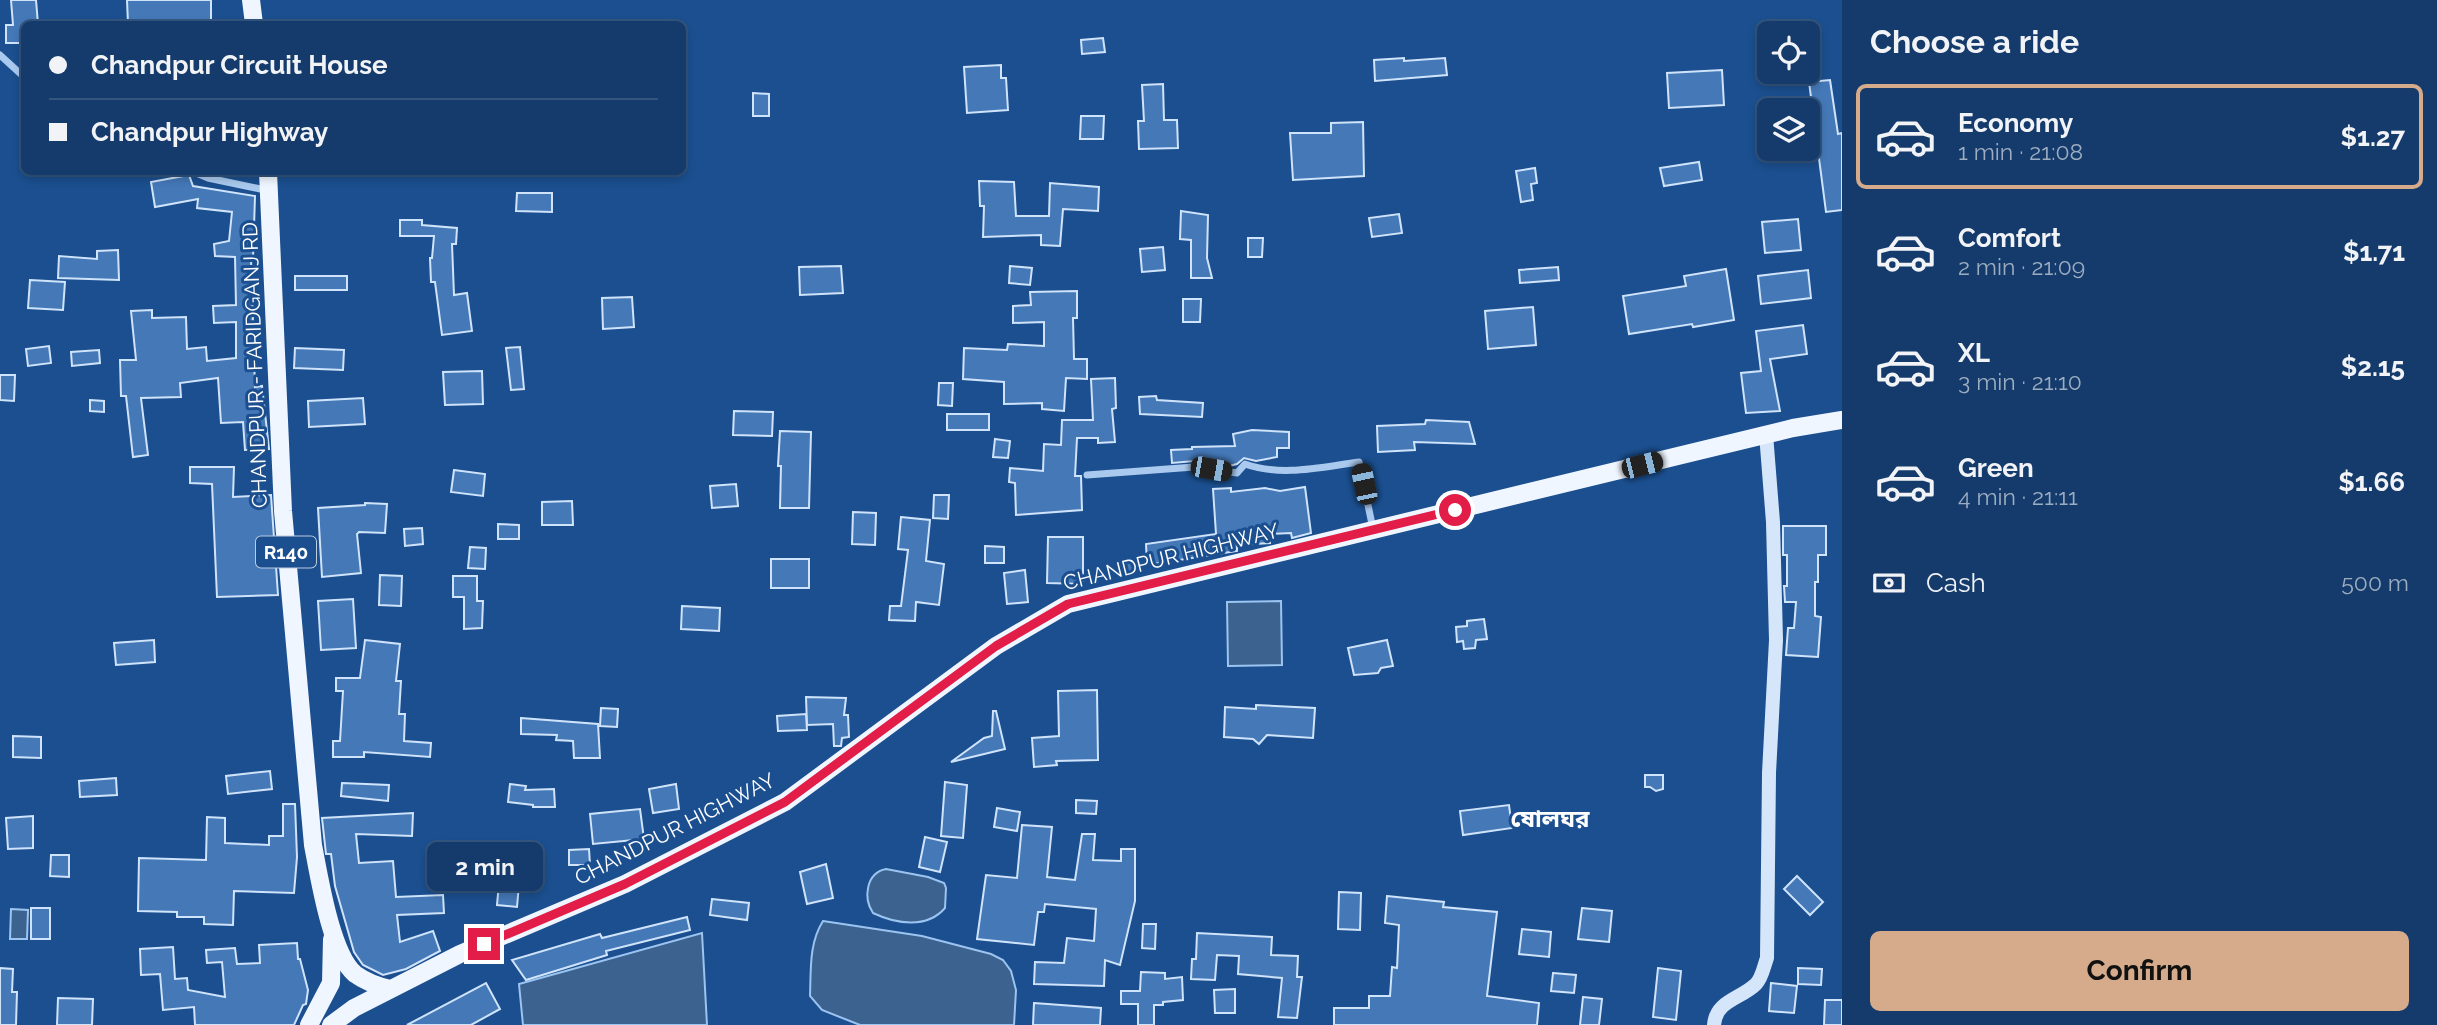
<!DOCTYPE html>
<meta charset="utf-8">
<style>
:root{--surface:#143b6b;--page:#214673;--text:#f1f3f6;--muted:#9dadc1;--line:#33557e;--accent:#d6ab8b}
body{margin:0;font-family:Raleway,"Noto Sans Bengali",sans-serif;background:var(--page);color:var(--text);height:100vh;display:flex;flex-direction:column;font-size:26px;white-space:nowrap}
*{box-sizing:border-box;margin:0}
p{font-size:23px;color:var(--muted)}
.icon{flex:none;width:38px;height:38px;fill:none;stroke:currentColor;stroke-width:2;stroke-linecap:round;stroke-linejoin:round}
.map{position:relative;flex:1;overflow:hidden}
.sheet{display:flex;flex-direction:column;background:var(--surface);width:595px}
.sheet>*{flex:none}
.hud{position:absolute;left:21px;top:21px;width:665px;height:154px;border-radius:10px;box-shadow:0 4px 10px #0003,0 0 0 2px var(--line);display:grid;align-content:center;height:154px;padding:0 28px;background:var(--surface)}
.fabs{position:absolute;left:1757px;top:21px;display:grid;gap:14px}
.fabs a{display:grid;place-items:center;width:63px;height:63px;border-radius:10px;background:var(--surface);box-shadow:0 4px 10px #0003,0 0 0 2px var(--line);font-size:35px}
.end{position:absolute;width:32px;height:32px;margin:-16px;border:9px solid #e11d48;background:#fff;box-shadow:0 0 0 4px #fff}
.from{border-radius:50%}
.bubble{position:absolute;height:49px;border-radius:10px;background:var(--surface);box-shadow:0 4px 10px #0003,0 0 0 2px var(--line);font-size:23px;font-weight:700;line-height:49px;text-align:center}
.car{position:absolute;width:21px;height:42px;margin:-21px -10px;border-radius:9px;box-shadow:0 0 5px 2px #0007;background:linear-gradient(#222 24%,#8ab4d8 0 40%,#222 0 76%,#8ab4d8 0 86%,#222 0)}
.hud b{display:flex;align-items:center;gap:24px;height:66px;font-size:26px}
.hud b+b{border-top:2px solid var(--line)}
.hud i{width:18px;height:18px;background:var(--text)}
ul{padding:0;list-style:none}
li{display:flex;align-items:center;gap:21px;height:105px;margin:0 14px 10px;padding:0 14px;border:4px solid transparent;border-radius:10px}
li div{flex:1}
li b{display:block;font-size:26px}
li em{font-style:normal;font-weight:700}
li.active{border-color:var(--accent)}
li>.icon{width:63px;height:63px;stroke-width:1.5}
h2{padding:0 28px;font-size:32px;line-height:84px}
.pay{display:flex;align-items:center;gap:18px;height:77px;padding:0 28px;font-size:26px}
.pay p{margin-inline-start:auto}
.button{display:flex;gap:14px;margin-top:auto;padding:14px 28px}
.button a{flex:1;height:80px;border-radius:10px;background:var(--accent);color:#111;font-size:28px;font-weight:700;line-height:80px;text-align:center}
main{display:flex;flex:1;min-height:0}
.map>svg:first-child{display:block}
.water{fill:#3c6290;stroke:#9cc4f0;stroke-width:2}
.building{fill:#4478b7;stroke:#cfe3fa;stroke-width:2}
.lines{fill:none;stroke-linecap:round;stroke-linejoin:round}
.street{stroke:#a9c9ee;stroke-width:7}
.secondary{stroke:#d6e6fa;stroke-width:14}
.primary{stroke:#f0f6ff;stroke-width:18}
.route{stroke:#e11d48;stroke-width:9}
.labels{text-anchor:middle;stroke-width:6;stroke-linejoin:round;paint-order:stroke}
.shield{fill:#1b4f8f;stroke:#bbcadd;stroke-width:2}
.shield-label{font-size:19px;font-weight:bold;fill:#fff}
.street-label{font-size:21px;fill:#fff;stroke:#1b4f8f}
.quarter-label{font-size:24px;font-weight:bold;fill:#fff;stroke:#1b4f8f}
</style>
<main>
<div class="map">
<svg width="1842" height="1025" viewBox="0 0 1842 1025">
<rect width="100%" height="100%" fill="#1b4f8f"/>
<g class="water">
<path d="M1281 601 1282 665 1228 666 1227 602Z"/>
<path d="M886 869 928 877 944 883 946 888 945 908C927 929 896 924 873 913 863 898 866 873 886 869Z"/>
<path d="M11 909 28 910 27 939H10Z"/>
<path d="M823 921 922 936 991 954 1003 960 1011 971 1016 990 1014 1025H860L822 1010 810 996C811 969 809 943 823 921Z"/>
<path d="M702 933 707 1025H523L519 984Z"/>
</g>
<g class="building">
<path d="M11 0H36L38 24H24V43H6V25H13Z"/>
<path d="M127 0H211V24H128Z"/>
<path d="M1103 38 1105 52 1082 54 1081 40Z"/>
<path d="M1404 58V61L1445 58 1447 75 1375 81 1374 60Z"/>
<path d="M1001 65V78H1006L1008 110 967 113 964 67Z"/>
<path d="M1722 70 1724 105 1669 108 1667 73Z"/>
<path d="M1830 80 1838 134 1842 133V210L1826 212 1809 82Z"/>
<path d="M1163 84 1164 120H1177L1178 148 1139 149 1138 121H1144L1142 85Z"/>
<path d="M753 93 769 94V116H753Z"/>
<path d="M1081 116H1104L1103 139H1080Z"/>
<path d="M1363 122 1364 176 1293 180 1290 133H1331V123Z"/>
<path d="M1699 162 1702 180 1664 186 1660 168Z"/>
<path d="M1535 168 1537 183 1531 184 1533 200 1521 202 1516 171Z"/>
<path d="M189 175 193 186 255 196 253 258H251L255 387 262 386 269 449 245 450 243 422 221 423 218 378 180 383 181 397 141 398 148 455 133 457 126 396H121L120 360H136L131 311 152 310V318L186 317 187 349 206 347 207 361 236 358V322L214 323 213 306 236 305 235 257 215 256 214 244 229 241 232 212 197 208 198 199 155 207 151 182Z"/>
<path d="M979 181 1014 182 1016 216H1049L1050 183 1099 187 1098 211 1063 209 1060 246 1041 245V235L983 237 984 206H980Z"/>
<path d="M517 193H552V212L516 211Z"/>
<path d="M1181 211 1208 215 1207 258 1212 278H1191V240L1180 239Z"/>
<path d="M1399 214 1402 233 1372 237 1369 218Z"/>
<path d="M1798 219 1801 250 1765 253 1762 222Z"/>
<path d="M400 220H422V225L457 228 456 244H452L454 295 467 293 472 331 442 335 435 282H431L430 258H432L434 236H400Z"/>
<path d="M1248 238H1263L1262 257H1248Z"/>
<path d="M1163 247 1165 270 1142 272 1140 249Z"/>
<path d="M118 250 119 280 58 278 59 256 97 259V251Z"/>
<path d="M841 266 843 293 800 295 799 267Z"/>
<path d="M1010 266 1032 268 1030 285 1009 283Z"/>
<path d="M1558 267 1559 280 1520 283 1519 270Z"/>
<path d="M1726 269 1734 320 1693 327 1692 324 1629 334 1623 296 1686 286 1684 276Z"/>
<path d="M1808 270 1811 298 1761 304 1758 276Z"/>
<rect x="295" y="276" width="52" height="14"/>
<path d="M30 280 65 282 63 310 28 308Z"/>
<path d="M1077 291V318H1073L1074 359H1087V379L1066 378 1064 411 1042 409V403L1004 404V382L963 379 964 348 1007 350 1008 344 1044 346V322L1013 323V306L1031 305 1030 292Z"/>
<path d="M632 297 634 327 603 329 602 298Z"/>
<path d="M1183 299H1201L1200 322H1183Z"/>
<path d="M1533 307 1536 345 1488 349 1485 311Z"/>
<path d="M1803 325 1807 354 1770 359 1780 411 1746 413 1741 373 1761 371 1756 331Z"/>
<path d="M49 346 51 363 28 366 26 349Z"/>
<path d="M520 347 524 389 511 390 506 348Z"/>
<path d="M295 348 344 350 343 370 294 368Z"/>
<path d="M99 350 100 363 72 366 71 352Z"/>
<path d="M482 371 483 404 445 405 443 372Z"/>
<path d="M0 375H15L14 401 0 400Z"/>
<path d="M1115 378 1116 408 1112 409 1115 442 1098 443V438H1077L1075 476H1081L1082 510 1016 515 1015 483 1009 482 1010 468 1043 471 1044 444 1061 445 1062 420H1093L1091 379Z"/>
<path d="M939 383H953L952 406 938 405Z"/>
<path d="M1156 396 1157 400 1203 403 1202 417 1140 414 1139 397Z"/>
<path d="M363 398 365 424 309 427 308 401Z"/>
<path d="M90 400 104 401V412L90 411Z"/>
<path d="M734 411 773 412 772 436 733 435Z"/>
<rect x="947" y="414" width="42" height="16"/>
<path d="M1426 420 1469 422 1475 444 1414 442 1415 450 1378 452 1377 426 1425 424Z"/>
<path d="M1252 430 1289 432V448H1277V457L1256 461 1244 458 1237 464 1229 466 1227 463 1195 461 1172 463 1171 450 1192 449V447L1235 446 1233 434Z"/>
<path d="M780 431 811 432 809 508H780L781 466H778Z"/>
<path d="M995 439 1010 441 1008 458 993 457Z"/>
<path d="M190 467H234L233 497 271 495 278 595 217 597 212 484 190 483Z"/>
<path d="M454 470 485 474 483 496 451 492Z"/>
<path d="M736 484 738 506 712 508 710 486Z"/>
<path d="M1305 487 1311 533 1292 538 1291 533 1270 534V543L1237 545V551L1147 565 1146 544 1216 534 1213 489 1231 488V492L1265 488 1280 491Z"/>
<path d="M934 495H949L948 519 933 518Z"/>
<path d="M572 501 573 525H542V502Z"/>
<path d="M365 503 387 504 385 533 359 532 357 534 361 573 322 577 318 508 365 505Z"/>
<path d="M853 512 876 513 875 545 852 544Z"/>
<path d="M901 517 930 520 926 561 944 564 939 605 916 602 915 621 889 620 890 606H901L908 550 898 549Z"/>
<path d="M498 524 519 525V539H498Z"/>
<path d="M1783 526H1826V555H1818V582H1815V616L1821 617 1818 657 1786 655 1788 628H1794L1796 602H1785L1784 586H1787V555H1783Z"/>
<path d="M422 528 423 544 405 546 404 529Z"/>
<path d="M1048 537H1083V584L1047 583Z"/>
<path d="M985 546 1004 547V563H985Z"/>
<path d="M470 547 486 548 485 569 468 568Z"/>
<rect x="771" y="559" width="38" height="29"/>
<path d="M1140 559V571L1124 572 1123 560Z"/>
<path d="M1025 570 1028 602 1007 604 1004 573Z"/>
<path d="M380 575 402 576 401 606 379 605Z"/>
<path d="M453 576H477V601H483L482 628 464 629V597H453Z"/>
<path d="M353 599 356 648 321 650 318 601Z"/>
<path d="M682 606 720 608 719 631 681 629Z"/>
<path d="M1484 619 1487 639 1476 640 1475 648 1464 649 1463 641 1457 642 1456 627 1467 626V621Z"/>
<path d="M154 640 155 662 116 665 114 643Z"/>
<path d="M365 640 400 644 396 681H401L399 714H405L404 741 431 743 430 757 364 752V757H333V741H340L343 691H336V678H360Z"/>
<path d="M1387 640 1393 666 1381 668 1378 673 1354 675 1348 648Z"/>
<path d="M1097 690 1098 760 1056 761 1057 765 1034 767 1032 738 1059 736 1058 691Z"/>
<path d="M806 697 846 698 844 715H848L849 737 842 738 841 746H834L833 724 807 725Z"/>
<path d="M1256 705 1315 708 1313 738 1267 735 1259 744 1253 739 1224 737 1225 707 1256 709Z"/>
<path d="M601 708 618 709 617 727 600 726Z"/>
<path d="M993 711H996L1005 749 951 762 984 738 992 736Z"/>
<path d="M806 714 807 730 778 731 777 716Z"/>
<path d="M521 718 598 724 600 758H574L573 741 556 740 557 735 521 734Z"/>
<path d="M13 736 41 737V758L13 757Z"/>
<path d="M270 771 272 789 228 794 226 776Z"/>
<path d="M1645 775H1663V789L1656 791 1650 787H1645Z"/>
<path d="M116 778 117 795 80 797 79 781Z"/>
<path d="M945 782 967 785 963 838 941 836Z"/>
<path d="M342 783 389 785 388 801 341 796Z"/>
<path d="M510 784 526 786 525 790 554 789 555 807H533V805L508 802Z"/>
<path d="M676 784 679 809 653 813 649 789Z"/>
<path d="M1076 800 1097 801 1096 814 1076 813Z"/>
<path d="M283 804H295L297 857 294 893 234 891 233 925 204 924V917H177V912L138 911 139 858 206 860 207 817 225 818V843L269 845V836H283Z"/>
<path d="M1509 805 1512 828 1463 835 1460 811Z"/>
<path d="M997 808 1020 812 1017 831 994 827Z"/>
<path d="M640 809 644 839 593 844 590 814Z"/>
<path d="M413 813 412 836 356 834 359 863 393 861 396 897 443 895 444 913 397 915 400 942 433 931 440 951 406 969 383 975 363 965 354 952 335 886 331 854H326L322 818Z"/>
<path d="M33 816V848L8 849 6 818Z"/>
<path d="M1022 825 1052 827 1047 877 1075 880 1082 834H1095L1093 860 1121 861V849H1135V901L1120 965 1105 960 1104 986 1034 984 1035 962 1064 963 1067 938 1094 941 1096 909 1045 904 1044 912H1038L1034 945 977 939 986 875 1017 878Z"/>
<path d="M925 837 947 842 940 872 919 867Z"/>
<path d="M589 849 590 865H569V850Z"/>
<path d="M51 855H69V877L50 876Z"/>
<path d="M501 860 521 862 517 907 497 905Z"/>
<path d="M826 864 833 898 807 904 800 872Z"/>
<path d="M1797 876 1823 902 1810 915 1784 889Z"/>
<path d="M1339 892 1361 893 1360 930 1338 929Z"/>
<path d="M1387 896 1444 902 1443 907 1497 912 1487 996 1539 1003 1537 1025H1334V1008H1369V996H1390L1392 967 1397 968 1399 925 1385 923Z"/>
<path d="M712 899 749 903 747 920 710 915Z"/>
<rect x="31" y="908" width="19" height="31"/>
<path d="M1582 908 1612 911 1609 942 1578 939Z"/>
<path d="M687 917 690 930 606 951 607 955 526 980 512 960 600 934 602 938Z"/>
<path d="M1143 924H1156L1155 949 1142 948Z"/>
<path d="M1522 929 1551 932 1549 957 1519 954Z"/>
<path d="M1197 933 1272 937 1271 955 1298 956 1297 977H1302L1297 1018 1278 1017 1282 978 1238 974 1239 956 1217 955 1215 980 1191 979 1192 959H1196Z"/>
<path d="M297 943 298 959H300L308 990 306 1004 303 1005 294 1025H195L194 1007 163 1010 160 974 141 975 140 949 173 947 175 979 187 978 188 990 225 997 222 962 207 963 206 950 235 948 237 964 260 963 259 945Z"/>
<path d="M0 968 13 969 12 992H17L16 1025H0Z"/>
<path d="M1658 968 1681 971 1676 1020 1653 1017Z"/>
<path d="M1798 968 1822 969 1821 985 1798 984Z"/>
<path d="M1141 972 1165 973V979L1182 977 1183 1000 1163 1002V1005H1154V1025H1138V1004H1121V991H1140Z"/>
<path d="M1553 973 1576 975 1574 993 1551 991Z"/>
<path d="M486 983 500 1009 471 1025H407Z"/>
<path d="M1771 983 1797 986 1794 1013 1769 1011Z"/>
<path d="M1235 989V1013H1215L1214 990Z"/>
<path d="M1583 997 1602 999 1599 1025H1580Z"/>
<path d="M58 998 93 999 92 1025H57Z"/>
<path d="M1825 1000H1842V1025H1824Z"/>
<path d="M1034 1003 1101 1008 1100 1025H1033Z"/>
</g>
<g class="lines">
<g class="street">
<path d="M0 55 24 77"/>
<path d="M194 172 208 178 270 191"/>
<path d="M1087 475 1194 467 1237 473 1245 464C1282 477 1321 467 1359 462L1373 529"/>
</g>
<path class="secondary" d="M1714 1025C1716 1000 1741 999 1756 984 1762 978 1764 966 1767 958L1769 773 1776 640 1773 522 1766 434"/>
<g class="primary">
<path d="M251 0 254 24"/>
<path d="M268 172 283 511 313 845C319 876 331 954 355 974 366 982 377 986 390 989"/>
<path d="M309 1025 331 983 332 939"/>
<path d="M331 1025 354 1008 460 954 625 884 785 802 996 646 1068 604 1793 428 1842 420"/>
</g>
</g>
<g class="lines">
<path class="route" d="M484 944 625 884 785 802 996 646 1068 604 1455 510"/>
</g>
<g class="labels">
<rect class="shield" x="256" y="536.5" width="60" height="31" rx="5"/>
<g class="shield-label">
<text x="286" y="559">R140</text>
</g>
<g class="street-label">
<text transform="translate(255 365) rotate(-92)" y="7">CHANDPUR - FARIDGANJ RD</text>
<text transform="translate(1171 557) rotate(-14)" y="7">CHANDPUR HIGHWAY</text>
<text transform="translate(675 829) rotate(-27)" y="7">CHANDPUR HIGHWAY</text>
</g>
<g class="quarter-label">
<text x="1550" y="827">ষোলঘর</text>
</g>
</g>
</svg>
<div class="fabs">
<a><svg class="icon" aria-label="locate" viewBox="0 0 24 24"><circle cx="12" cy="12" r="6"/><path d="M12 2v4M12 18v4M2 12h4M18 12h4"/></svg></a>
<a><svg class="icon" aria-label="layers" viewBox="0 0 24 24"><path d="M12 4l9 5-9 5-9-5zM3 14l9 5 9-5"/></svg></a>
</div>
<i class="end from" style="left:1455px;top:510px"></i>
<i class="end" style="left:484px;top:944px"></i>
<div class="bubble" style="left:427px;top:842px;width:116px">2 min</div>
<i class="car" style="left:1642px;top:465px;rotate:76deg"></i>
<i class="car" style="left:1211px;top:469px;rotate:100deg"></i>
<i class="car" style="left:1364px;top:484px;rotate:348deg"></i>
<div class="hud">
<b><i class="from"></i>Chandpur Circuit House</b>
<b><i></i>Chandpur Highway</b>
</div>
</div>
<section class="sheet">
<h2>Choose a ride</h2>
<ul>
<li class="active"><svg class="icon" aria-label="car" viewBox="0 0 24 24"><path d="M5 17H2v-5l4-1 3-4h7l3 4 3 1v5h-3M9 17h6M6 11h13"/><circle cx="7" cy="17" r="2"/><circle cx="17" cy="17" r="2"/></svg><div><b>Economy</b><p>1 min · 21:08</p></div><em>$1.27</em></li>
<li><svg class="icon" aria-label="car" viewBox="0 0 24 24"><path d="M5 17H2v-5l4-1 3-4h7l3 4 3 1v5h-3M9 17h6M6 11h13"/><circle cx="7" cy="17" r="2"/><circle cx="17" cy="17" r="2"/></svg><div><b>Comfort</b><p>2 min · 21:09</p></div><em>$1.71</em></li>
<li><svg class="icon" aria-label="car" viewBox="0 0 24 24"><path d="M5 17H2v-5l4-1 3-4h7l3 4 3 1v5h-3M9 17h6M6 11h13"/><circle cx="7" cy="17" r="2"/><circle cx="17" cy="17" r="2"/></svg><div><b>XL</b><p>3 min · 21:10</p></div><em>$2.15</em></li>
<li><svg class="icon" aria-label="car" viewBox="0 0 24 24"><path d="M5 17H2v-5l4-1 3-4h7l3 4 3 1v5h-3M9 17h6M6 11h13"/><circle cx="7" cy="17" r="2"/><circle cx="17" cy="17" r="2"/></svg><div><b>Green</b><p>4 min · 21:11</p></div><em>$1.66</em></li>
</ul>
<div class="pay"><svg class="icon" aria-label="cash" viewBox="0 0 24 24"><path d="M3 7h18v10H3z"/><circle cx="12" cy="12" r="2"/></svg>Cash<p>500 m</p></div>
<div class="button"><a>Confirm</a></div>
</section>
</main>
